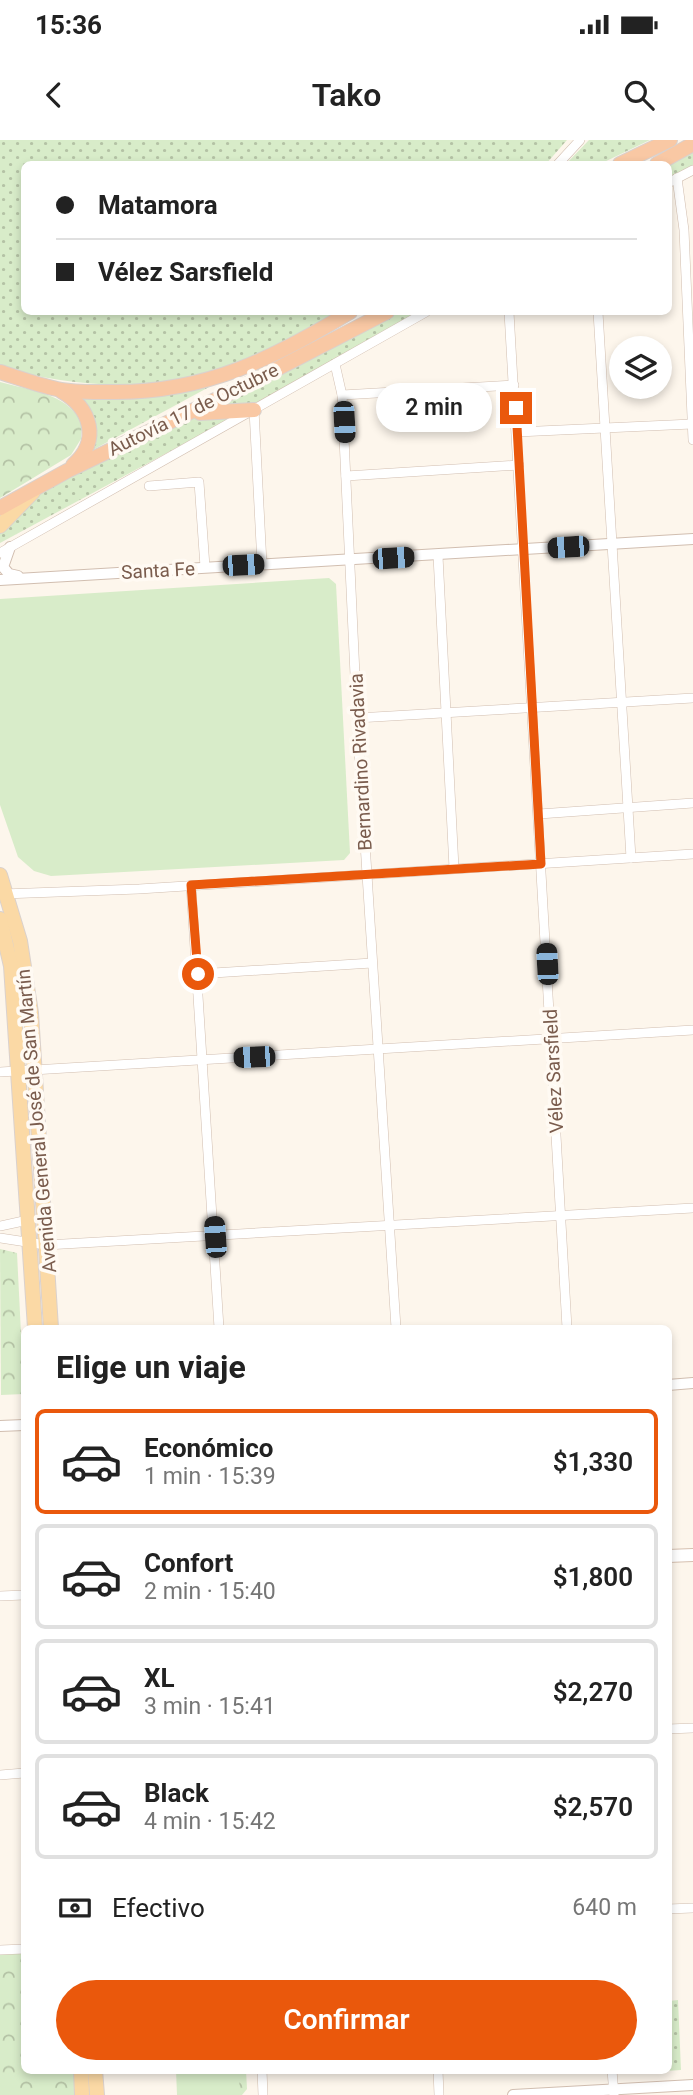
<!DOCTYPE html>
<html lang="es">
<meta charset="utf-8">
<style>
:root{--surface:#fff;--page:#f6f6f6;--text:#222;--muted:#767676;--line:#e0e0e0;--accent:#ea580c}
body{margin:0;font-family:Roboto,sans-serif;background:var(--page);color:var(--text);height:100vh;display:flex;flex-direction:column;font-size:26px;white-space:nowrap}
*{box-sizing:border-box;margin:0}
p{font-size:23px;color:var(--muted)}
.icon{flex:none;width:38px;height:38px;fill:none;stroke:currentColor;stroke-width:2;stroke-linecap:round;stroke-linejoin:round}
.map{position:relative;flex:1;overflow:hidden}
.panel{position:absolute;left:21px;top:1185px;width:651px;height:749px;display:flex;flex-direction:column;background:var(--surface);border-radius:10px;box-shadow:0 4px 10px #0003}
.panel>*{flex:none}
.top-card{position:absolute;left:21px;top:21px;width:651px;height:154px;border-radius:10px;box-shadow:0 4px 10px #0003;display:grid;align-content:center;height:154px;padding:0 35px;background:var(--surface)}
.buttons{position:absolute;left:609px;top:196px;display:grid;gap:14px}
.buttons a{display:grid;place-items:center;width:63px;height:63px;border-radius:50%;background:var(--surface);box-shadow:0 4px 10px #0003;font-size:35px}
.end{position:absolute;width:32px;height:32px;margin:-16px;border:9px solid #ea580c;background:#fff;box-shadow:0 0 0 4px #fff}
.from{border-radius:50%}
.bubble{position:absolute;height:49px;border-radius:24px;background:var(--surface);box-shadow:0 4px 10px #0003;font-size:23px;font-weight:600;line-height:49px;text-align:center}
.car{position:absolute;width:21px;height:42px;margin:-21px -10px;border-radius:9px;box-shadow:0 0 5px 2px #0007;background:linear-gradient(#222 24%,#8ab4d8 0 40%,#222 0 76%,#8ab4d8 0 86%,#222 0)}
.top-card b{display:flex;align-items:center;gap:24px;height:66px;font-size:26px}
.top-card b+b{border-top:2px solid var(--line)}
.top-card i{width:18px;height:18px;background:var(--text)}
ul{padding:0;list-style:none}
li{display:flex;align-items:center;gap:21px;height:105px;margin:0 14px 10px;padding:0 21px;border:4px solid var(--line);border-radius:10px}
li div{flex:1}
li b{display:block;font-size:26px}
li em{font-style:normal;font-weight:600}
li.on{border-color:var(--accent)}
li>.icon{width:63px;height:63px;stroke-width:1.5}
h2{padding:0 35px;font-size:32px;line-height:84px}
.pay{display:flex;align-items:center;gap:18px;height:77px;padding:0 35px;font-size:26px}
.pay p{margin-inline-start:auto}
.button{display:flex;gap:14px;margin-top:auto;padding:14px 35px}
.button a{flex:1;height:80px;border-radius:42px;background:var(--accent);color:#fff;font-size:28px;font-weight:600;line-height:80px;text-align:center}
.status{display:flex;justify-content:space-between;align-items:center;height:49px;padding:0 35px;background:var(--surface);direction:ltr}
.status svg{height:19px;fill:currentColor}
header{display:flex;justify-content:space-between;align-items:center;height:91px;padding:0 35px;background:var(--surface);font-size:32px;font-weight:600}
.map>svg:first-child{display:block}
.grass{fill:url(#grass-dots)}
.park{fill:url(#park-crowns)}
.pitch{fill:#d8ecc9}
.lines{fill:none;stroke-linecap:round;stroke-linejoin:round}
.minor-casing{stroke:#d1beb0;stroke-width:10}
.tertiary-casing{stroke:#d1beb0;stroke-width:12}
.secondary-casing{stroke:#d6c0b0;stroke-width:14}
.primary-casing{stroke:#dad1cd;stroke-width:16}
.trunk-casing{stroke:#dad1cd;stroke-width:16}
.minor{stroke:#fff;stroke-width:9}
.tertiary{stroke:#fff;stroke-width:10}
.secondary{stroke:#fff;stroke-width:12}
.primary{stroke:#fbd9a5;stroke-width:14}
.trunk{stroke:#f9c8a4;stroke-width:14}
.route{stroke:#ea580c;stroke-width:9}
.labels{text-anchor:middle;stroke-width:7;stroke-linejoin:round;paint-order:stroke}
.street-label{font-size:19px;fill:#7a5c4d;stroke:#fffaf3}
</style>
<div class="status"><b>15:36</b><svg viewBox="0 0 49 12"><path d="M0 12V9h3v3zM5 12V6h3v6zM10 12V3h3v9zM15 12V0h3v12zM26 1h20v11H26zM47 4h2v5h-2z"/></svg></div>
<header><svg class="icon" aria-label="back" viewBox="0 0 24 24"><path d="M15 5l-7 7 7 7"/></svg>Tako<svg class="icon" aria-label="search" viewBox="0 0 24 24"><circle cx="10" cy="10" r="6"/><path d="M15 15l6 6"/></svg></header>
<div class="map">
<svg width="693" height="1955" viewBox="0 0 693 1955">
<defs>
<pattern id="grass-dots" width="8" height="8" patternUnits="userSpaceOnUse" patternTransform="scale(1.75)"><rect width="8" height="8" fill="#d8ecc9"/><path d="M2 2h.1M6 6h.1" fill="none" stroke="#b4c2a5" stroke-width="1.8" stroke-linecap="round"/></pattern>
<pattern id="park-crowns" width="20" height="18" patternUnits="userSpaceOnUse" patternTransform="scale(1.75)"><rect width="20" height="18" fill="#d8ecc9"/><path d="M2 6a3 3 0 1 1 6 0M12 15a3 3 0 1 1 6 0" fill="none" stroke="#b4c2a5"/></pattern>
</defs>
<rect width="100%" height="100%" fill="#fdf6ec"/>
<g class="grass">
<path d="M0 0H567L546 24H24V172H338C310 187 282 204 252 217 172 252 83 252 0 226Z"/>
<path d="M589 0H650L600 24H566Z"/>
<path d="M693 11V26L669 39 668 25Z"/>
<path d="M394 172H419L253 266H212Z"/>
<path d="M211 246 89 312 95 280 81 256 189 251Z"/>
<path d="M241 273 0 403V393L22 368 51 345 176 282 202 275Z"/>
<path d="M678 1860 681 1930 666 1931 669 1861Z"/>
</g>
<g class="park">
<path d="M0 242C31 251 64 252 82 282L81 299 71 315 0 358Z"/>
<path d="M0 1109 17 1113 24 1254 1 1255Z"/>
<path d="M24 1809V1930H81L82 1955H0V1810Z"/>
<path d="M176 1930H246L247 1949 242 1955H177Z"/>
</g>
<g class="pitch">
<path d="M329 438 336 444 350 713 344 720 51 736 34 731 18 717 0 665V459Z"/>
<path d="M183 1930H238L240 1950 184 1954Z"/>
</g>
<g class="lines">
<defs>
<g id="minor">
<path d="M558 24 580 0"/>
<path d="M677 38 684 90 693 300"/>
<path d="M668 43 693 30"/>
<path d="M509 172 567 1188"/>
<path d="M598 172 631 718"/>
<path d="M335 224 342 255 357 578 396 1188"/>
<path d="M342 255 514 245"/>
<path d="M254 270 262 424"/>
<path d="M517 292 692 284"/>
<path d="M346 336 519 325"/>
<path d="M149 346 199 342 205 427"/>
<path d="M0 413 426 172"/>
<path d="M438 416 454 728"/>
<path d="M357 578 693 558"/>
<path d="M539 674 693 663"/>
<path d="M191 745 219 1188"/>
<path d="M3 754 139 749 693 714"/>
<path d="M198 834 372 823"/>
<path d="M0 932 693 890"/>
<path d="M0 1086 28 1080"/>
<path d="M0 1098 46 1105 693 1068"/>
<path d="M0 1456 24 1455"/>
<path d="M668 1589 693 1588"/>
<path d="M0 1635 24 1633"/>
<path d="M668 1769 693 1768"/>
<path d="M0 1810 24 1809"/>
<path d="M262 1930 263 1955"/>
<path d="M438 1930 439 1955"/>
<path d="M612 1930 614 1955"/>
</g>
<g id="tertiary">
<path d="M10 407 3 427 9 434 18 436"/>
<path d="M0 440 693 399"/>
<path d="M668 1245 693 1243"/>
<path d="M0 1286 24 1285"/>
<path d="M513 1955 693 1945"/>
</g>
<path id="secondary" d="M668 1416 693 1415"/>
<g id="primary">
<path d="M0 386 33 352"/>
<path d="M0 735 20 801 31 873 51 1188"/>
<path d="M0 779 11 826 35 1188"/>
<path d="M81 1930 82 1955"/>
<path d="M95 1930 97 1955"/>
</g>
<g id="trunk">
<path d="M620 24 670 0"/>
<path d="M657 24 693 4"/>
<path d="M0 232C19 238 38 245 57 249 76 253 96 252 116 252 207 252 274 218 350 172"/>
<path d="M61 251C91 268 101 301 73 325"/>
<path d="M200 273 254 270"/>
<path d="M0 368 67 331 234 251 387 172"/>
</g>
</defs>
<use href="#minor" class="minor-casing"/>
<use href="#tertiary" class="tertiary-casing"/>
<use href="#secondary" class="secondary-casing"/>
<use href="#primary" class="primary-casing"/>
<use href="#trunk" class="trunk-casing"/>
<use href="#minor" class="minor"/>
<use href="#tertiary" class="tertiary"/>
<use href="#secondary" class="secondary"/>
<use href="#primary" class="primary"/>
<use href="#trunk" class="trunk"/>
</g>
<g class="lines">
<path class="route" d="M198 834 191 745 541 724 516 268"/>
</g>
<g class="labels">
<g class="street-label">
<text transform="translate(193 269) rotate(-26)" y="7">Autovía 17 de Octubre</text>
<text transform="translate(158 430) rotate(-3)" y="7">Santa Fe</text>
<text transform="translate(360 622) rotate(-93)" y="7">Bernardino Rivadavia</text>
<text transform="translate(553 931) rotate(-93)" y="7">Vélez Sarsfield</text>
<text transform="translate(36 981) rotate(-95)" y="7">Avenida General José de San Martín</text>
</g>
</g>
</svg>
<div class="buttons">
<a><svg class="icon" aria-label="layers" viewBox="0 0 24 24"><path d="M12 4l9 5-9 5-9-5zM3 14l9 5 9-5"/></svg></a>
</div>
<i class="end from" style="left:198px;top:834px"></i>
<i class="end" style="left:516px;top:268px"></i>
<div class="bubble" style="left:376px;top:243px;width:116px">2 min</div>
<i class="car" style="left:344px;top:282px;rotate:177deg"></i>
<i class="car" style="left:568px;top:407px;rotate:266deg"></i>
<i class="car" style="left:393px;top:418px;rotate:86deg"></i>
<i class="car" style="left:243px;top:425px;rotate:87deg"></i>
<i class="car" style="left:547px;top:824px;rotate:357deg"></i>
<i class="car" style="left:254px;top:917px;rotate:268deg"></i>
<i class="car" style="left:215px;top:1097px;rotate:356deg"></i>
<div class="top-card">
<b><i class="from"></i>Matamora</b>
<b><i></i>Vélez Sarsfield</b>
</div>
<section class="panel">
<h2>Elige un viaje</h2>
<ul>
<li class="on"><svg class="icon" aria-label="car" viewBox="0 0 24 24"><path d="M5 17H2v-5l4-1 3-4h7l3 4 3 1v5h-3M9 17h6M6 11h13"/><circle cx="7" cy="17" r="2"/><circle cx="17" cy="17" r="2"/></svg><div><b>Económico</b><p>1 min · 15:39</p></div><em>$1,330</em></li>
<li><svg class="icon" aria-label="car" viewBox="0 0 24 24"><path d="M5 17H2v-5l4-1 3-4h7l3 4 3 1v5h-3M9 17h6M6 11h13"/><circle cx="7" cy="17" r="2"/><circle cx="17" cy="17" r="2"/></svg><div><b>Confort</b><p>2 min · 15:40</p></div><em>$1,800</em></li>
<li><svg class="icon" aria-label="car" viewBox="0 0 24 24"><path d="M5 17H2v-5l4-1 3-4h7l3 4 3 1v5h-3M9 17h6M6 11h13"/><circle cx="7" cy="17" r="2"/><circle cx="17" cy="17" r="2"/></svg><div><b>XL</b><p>3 min · 15:41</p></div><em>$2,270</em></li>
<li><svg class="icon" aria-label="car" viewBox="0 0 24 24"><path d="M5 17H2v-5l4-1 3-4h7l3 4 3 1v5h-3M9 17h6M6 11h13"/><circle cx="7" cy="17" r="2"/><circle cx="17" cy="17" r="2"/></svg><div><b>Black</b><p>4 min · 15:42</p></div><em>$2,570</em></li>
</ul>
<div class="pay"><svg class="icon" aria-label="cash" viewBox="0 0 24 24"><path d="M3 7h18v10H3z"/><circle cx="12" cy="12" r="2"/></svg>Efectivo<p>640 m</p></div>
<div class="button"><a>Confirmar</a></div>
</section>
</div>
